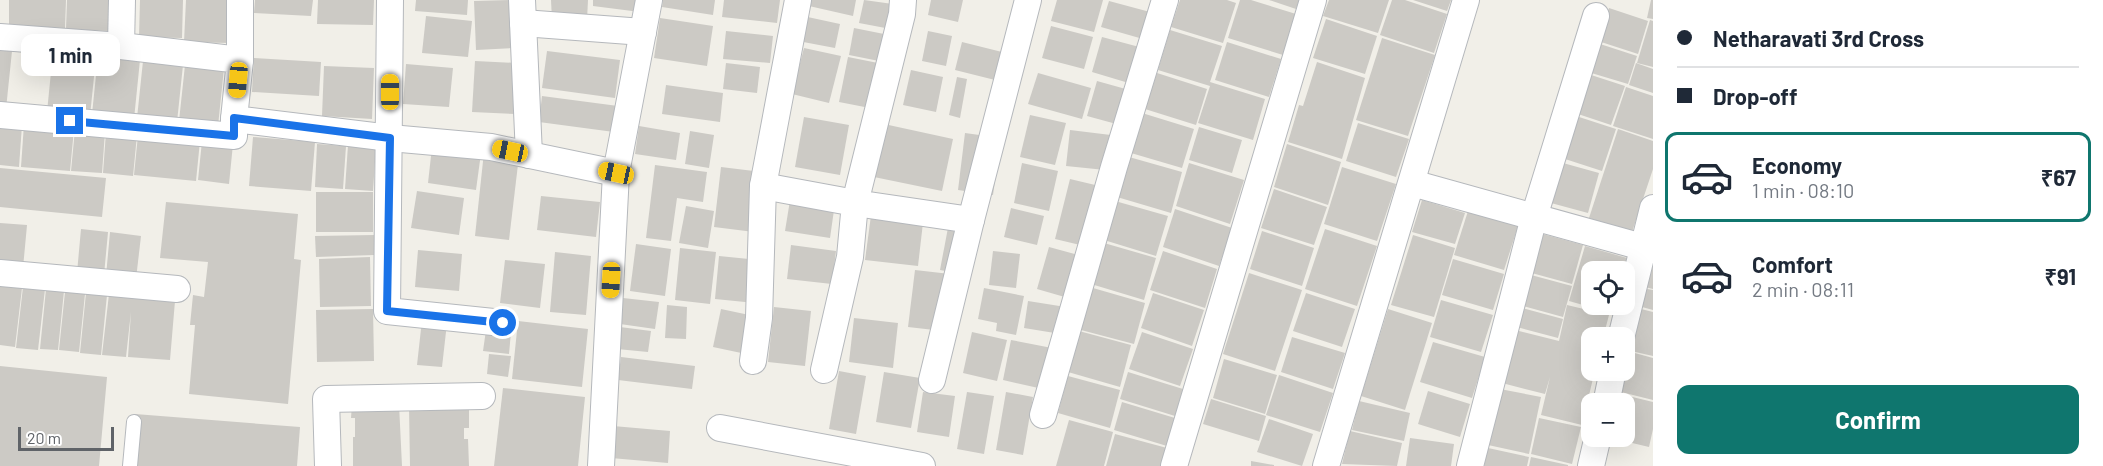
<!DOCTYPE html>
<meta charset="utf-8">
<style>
:root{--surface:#fff;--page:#f2f2f3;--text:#1f2937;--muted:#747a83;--line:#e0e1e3;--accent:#0f766e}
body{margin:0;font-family:Barlow,sans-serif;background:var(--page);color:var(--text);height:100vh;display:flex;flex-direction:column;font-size:22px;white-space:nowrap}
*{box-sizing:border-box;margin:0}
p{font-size:20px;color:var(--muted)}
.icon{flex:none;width:33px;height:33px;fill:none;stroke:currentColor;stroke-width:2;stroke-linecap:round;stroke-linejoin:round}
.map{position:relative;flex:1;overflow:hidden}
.panel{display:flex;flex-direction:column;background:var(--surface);width:450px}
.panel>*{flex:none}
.hud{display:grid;align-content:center;height:132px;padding:0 24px;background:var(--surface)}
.buttons{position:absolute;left:1581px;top:261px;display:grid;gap:12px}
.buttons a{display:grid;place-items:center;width:54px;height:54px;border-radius:12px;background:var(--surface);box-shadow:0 6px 24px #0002;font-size:30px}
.scale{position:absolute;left:18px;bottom:15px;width:96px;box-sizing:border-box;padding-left:6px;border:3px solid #5f6368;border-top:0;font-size:16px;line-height:21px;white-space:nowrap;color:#5f6368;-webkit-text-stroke:4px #fff;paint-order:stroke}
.end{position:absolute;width:27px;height:27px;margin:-14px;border:8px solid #1a73e8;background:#fff;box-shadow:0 0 0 3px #fff}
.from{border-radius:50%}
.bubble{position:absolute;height:42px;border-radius:12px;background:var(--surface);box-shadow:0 6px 24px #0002;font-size:20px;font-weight:700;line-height:42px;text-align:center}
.car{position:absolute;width:18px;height:36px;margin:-18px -9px;border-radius:8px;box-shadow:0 0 4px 2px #0007;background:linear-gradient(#f5c518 24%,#345 0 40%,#f5c518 0 76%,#345 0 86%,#f5c518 0)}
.hud b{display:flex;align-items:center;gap:21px;height:57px;font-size:22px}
.hud b+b{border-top:2px solid var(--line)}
.hud i{width:15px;height:15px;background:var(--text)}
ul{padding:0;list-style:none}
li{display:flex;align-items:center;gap:18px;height:90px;margin:0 12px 9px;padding:0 12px;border:3px solid transparent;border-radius:12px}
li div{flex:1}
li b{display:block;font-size:22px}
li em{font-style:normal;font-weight:700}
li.on{border-color:var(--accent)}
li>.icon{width:54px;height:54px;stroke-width:1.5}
.action{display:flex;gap:12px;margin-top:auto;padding:12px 24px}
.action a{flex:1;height:69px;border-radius:12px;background:var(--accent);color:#fff;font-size:24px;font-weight:700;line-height:69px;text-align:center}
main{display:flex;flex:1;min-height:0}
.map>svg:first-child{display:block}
.building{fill:#cccac5}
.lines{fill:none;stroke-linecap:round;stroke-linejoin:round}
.service-casing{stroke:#b5b8bc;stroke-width:16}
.minor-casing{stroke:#b5b8bc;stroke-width:28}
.service{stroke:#fff;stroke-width:14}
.minor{stroke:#fff;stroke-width:26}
.route{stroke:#1a73e8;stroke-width:8}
</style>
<main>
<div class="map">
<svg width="1653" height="466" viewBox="0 0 1653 466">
<rect width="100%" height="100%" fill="#f1efe8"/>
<g class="building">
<path d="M9 0H66L65 28 9 26Z"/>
<path d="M67 0H111L109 31 66 29Z"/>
<path d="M140 0H183L182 38 139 37Z"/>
<path d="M186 0H230L229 43 184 42Z"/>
<path d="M255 0H313L311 16 254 13Z"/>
<path d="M318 0H374L373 25 317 24Z"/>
<path d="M416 0H468L467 15 415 11Z"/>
<path d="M512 0 513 48 476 50 474 1Z"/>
<path d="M551 0H588L587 20H552Z"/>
<path d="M593 0H641L640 12 593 6Z"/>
<path d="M663 0H715L713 15 662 7Z"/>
<path d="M724 0H780L777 23 722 17Z"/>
<path d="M810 0H856L853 16 809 6Z"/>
<path d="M864 0 900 5 896 30 859 23Z"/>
<path d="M931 0H963L958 22 928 15Z"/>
<path d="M1057 0H1103L1094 32 1051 21Z"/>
<path d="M1180 0H1227L1236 3 1223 43 1171 27Z"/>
<path d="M1240 0H1251L1296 14 1283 55 1228 38Z"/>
<path d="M1269 0H1299L1296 9Z"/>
<path d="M1329 0H1389L1378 33 1323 16Z"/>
<path d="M1392 0H1405L1447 14 1434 53 1380 35Z"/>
<path d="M1413 0H1451L1447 11Z"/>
<path d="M1651 0H1653V19L1647 18Z"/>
<path d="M1109 1 1150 12 1143 39 1101 27Z"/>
<path d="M1609 8 1648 21 1638 54 1598 41Z"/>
<path d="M426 16 472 21 468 57 422 53Z"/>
<path d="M803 16 840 24 835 48 798 41Z"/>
<path d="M660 18 713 26 707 66 654 58Z"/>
<path d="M1326 19 1377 36 1365 74 1313 58Z"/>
<path d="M1650 20 1653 21V67L1637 63Z"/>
<path d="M1051 26 1093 37 1084 69 1042 58Z"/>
<path d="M854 28 894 36 889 63 849 55Z"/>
<path d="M1170 30 1222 46 1210 82 1265 99 1253 140 1198 123 1210 86 1158 70Z"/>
<path d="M726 31 773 36 770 63 723 59Z"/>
<path d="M928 31 952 36 946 66 922 61Z"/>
<path d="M1102 37 1143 48 1132 84 1092 72Z"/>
<path d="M1382 38 1435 55 1408 136 1356 120Z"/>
<path d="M962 42 1002 52 995 80 955 70Z"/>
<path d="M1227 42 1281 59 1269 97 1215 80Z"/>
<path d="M1597 43 1637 56 1628 84 1588 72Z"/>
<path d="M804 48 841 56 829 103 792 94Z"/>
<path d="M0 49 12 51 6 109 0 108Z"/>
<path d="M547 51 620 60 615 98 542 88Z"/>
<path d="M53 52 96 57 90 116 47 112Z"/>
<path d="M98 56 140 60 134 119 92 114Z"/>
<path d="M848 57 883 64 875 109 839 102Z"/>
<path d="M254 58 321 62 319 96 252 92Z"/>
<path d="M143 61 183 65 177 122 137 118Z"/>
<path d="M475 61 518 63 516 114 472 112Z"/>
<path d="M1317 62 1365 78 1342 159 1288 142 1299 105 1303 106Z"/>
<path d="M726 63 760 67 757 93 723 89Z"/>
<path d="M1636 63 1653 69V93L1629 85Z"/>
<path d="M406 64 453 68 449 107 403 104Z"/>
<path d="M185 65 224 68 218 126 179 121Z"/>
<path d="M324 66 374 68 372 119 322 116Z"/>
<path d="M911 70 943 77 936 112 903 105Z"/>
<path d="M1038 73 1091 88 1082 119 1028 104Z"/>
<path d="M1157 73 1207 89 1196 125 1145 109Z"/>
<path d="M1588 74 1625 86 1611 125 1575 113Z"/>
<path d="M957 77 967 79 960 118 949 115Z"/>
<path d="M1097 81 1140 93 1131 128 1087 116Z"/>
<path d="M666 85 723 93 720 122 662 114Z"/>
<path d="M1626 87 1653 96V139L1613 126Z"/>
<path d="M542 96 618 106 614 132 539 122Z"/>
<path d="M1142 113 1194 129 1182 168 1131 153Z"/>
<path d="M1030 115 1066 123 1055 165 1020 157Z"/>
<path d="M1576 116 1616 129 1602 171 1562 158Z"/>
<path d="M804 117 849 125 840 175 795 167Z"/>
<path d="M0 123 22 125 19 167 0 165Z"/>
<path d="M1358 123 1409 139 1396 177 1346 161Z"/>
<path d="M24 124 74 129 70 171 21 167Z"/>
<path d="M884 124 953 139 942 191 874 177Z"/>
<path d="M639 126 680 133 676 160 635 154Z"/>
<path d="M1199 127 1242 140 1232 173 1189 160Z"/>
<path d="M75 129 105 132 102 173 71 171Z"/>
<path d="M1618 129 1653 141V169L1632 232 1589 218Z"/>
<path d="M1070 130 1119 136 1115 171 1066 166Z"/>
<path d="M690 131 714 135 709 168 685 164Z"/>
<path d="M106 132 137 135 133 176 103 173Z"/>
<path d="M965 133 1001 138 993 195 958 190Z"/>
<path d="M138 135 200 141 196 181 134 175Z"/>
<path d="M253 137 315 142 311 191 249 186Z"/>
<path d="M202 141 233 144 229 184 198 180Z"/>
<path d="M317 144 346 146 343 189 315 187Z"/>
<path d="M1287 144 1341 162 1328 205 1274 187Z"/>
<path d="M348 145 376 147 373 191 345 189Z"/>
<path d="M432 147 481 153 476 190 428 183Z"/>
<path d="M484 152 519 156 509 240 475 236Z"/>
<path d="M1129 157 1182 172 1171 213 1117 197Z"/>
<path d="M1022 163 1058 171 1049 211 1014 203Z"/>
<path d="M1189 163 1244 180 1230 224 1176 206Z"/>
<path d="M1563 163 1599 173 1588 213 1551 203Z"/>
<path d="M655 165 707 172 703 202 677 198 671 241 646 238Z"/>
<path d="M721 167 762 172 754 232 714 227Z"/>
<path d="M1342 167 1396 184 1377 241 1324 224Z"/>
<path d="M0 168 106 178 102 217 0 207Z"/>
<path d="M1070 179 1112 189 1097 249 1055 239Z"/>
<path d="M793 182 837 189 830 238 785 231Z"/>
<path d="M1274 189 1327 207 1314 245 1261 228Z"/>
<path d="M417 191 464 198 459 235 411 228Z"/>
<rect x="316" y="192" width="57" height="40"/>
<path d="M541 196 600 202 596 237 537 230Z"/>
<path d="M1422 200 1465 213 1455 244 1412 232Z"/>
<path d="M1115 201 1168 216 1156 256 1104 240Z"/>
<path d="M166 202 298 214 294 259 301 260 288 404 189 394 195 325H190L193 295 204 297 208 262 160 258Z"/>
<path d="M686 206 714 211 708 248 679 243Z"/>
<path d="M872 208 924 214 918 266 865 260Z"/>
<path d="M1011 208 1044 216 1037 245 1004 237Z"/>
<path d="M1175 209 1232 228 1219 266 1163 247Z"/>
<path d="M1468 211 1518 226 1504 270 1454 255Z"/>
<path d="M951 212 968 275 940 270Z"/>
<path d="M0 223 27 225 23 268 0 266Z"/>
<path d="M81 229 108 232 104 275 77 273Z"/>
<path d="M1325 229 1377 246 1357 306 1305 289Z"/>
<path d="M1262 231 1314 248 1302 286 1250 269Z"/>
<path d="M110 232 141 236 136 279 106 276Z"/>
<path d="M1539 233 1583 245 1572 284 1528 272Z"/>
<path d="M374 235V255L316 257 315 236Z"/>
<path d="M1413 235 1455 248 1434 317 1391 305Z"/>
<path d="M1104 243 1156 258 1144 300 1091 284Z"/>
<path d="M636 244 671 249 665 296 630 291Z"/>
<path d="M791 245 836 251 832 284 787 279Z"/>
<path d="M1585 246 1627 258 1623 272H1592V304H1613L1611 313 1569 301Z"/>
<path d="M1049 247 1093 259 1082 302 1037 289Z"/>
<path d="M680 248 716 252 710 304 675 300Z"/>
<path d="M418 250 462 254 459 291 415 287Z"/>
<path d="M993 251 1020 254 1016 288 989 285Z"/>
<path d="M1163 251 1217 269 1205 308 1150 290Z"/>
<path d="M555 252 591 256 586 315 550 312Z"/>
<path d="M719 256 759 260 755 303 715 299Z"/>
<path d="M370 257 371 306 320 307 319 259Z"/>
<path d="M1453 259 1504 274 1493 310 1442 295Z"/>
<path d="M505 260 545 264 540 308 500 303Z"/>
<path d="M1651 265H1653V289L1645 287Z"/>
<path d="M915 270 950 274 943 331 908 327Z"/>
<path d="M1249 273 1302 290 1275 371 1223 354Z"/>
<path d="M1531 275 1572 286 1563 317 1523 306Z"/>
<path d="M0 286 22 288 15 347 0 345Z"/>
<path d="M23 287 45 289 38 350 16 348Z"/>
<path d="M984 288 1024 296 1016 335 996 331 997 323 978 319Z"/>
<path d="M1093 288 1145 303 1134 344 1081 330Z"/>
<path d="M46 289 64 291 58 350 40 349Z"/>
<path d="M1647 289 1653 290V310L1642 307Z"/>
<path d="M65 292 85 294 79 352 59 350Z"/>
<path d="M86 293 107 295 101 355 80 353Z"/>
<path d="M1153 293 1204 310 1192 346 1141 328Z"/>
<path d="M1306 293 1355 309 1342 347 1293 331Z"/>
<path d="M109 294 175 301 170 360 128 357 131 312 126 357 102 355Z"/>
<path d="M623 298 659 302 655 329 620 324Z"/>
<path d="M1441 300 1493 315 1481 352 1430 337Z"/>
<path d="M1028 301 1072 308 1067 335 1024 328Z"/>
<path d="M667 305 687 307 686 339 665 338Z"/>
<path d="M1567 305 1609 315 1603 338H1592V370H1595L1582 425 1541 415 1550 377 1545 394 1502 383 1515 330 1559 341Z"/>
<path d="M774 307 811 311 805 366 768 362Z"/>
<path d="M1522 308 1563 319 1558 338 1517 327Z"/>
<path d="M373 309 374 361 317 362 316 310Z"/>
<path d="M721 309 754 316 746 354 713 347Z"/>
<path d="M1388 309 1432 323 1405 410 1361 396Z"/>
<path d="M1641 309 1653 312V356L1631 351Z"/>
<path d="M854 318 898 323 893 368 849 362Z"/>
<path d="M422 320 447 323 442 367 417 365Z"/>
<path d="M518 321 588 329 582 387 512 379Z"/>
<path d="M620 327 651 331 648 352 617 349Z"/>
<path d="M486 330 511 332 509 354 483 351Z"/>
<path d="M1079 331 1131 345 1120 387 1068 372Z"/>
<path d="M972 332 1007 340 997 381 963 373Z"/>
<path d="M1142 332 1193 349 1180 386 1129 369Z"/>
<path d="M1292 337 1345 353 1333 389 1281 372Z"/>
<path d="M1011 340 1052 348 1043 389 1003 380Z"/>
<path d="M1433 342 1485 357 1472 398 1420 382Z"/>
<path d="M1631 352 1653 358V400L1621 392Z"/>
<path d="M489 354 511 356 508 377 487 374Z"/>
<path d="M621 357 695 366 692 389 618 380Z"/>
<path d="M1224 359 1277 375 1265 414 1213 398Z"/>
<path d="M0 366 107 377 99 466H0Z"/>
<path d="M839 371 866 376 856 434 829 429Z"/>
<path d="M884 372 920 378 911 428 876 422Z"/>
<path d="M1128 372 1183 389 1175 416 1120 399Z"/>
<path d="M1279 375 1333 393 1320 432 1266 415Z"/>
<path d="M1068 376 1120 390 1110 428 1058 413Z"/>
<path d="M503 388 585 397 578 466H494Z"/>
<path d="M1500 389 1541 397 1529 454 1488 445Z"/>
<path d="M1428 391 1470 404 1460 437 1418 424Z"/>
<path d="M923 392 955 396 949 437 917 432Z"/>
<path d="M967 392 994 396 984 454 957 449Z"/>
<path d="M1006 392 1033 397 1023 455 996 450Z"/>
<path d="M1620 394 1653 402V429L1649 447 1607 437 1624 436V404H1618Z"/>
<path d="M1211 399 1266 416 1259 441 1203 424Z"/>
<path d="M1359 401 1410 413 1404 441 1352 430Z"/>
<path d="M1122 402 1175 418 1167 446 1114 430Z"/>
<path d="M352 404H399L402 466H353V437H355V418H351Z"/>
<path d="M409 406 446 410V406H469V428H464V439H468L469 466H410Z"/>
<path d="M135 414 300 427 297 466H132Z"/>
<path d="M1539 418 1581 427 1572 464 1531 454Z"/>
<path d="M1269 419 1313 434 1302 466 1257 452Z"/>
<path d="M1069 420 1113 432 1104 466H1056Z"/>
<path d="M613 426 670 431 668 463 611 458Z"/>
<path d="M1350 431 1402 443 1397 466 1342 464Z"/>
<path d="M1115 434 1167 448 1162 466H1106Z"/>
<path d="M1410 438 1454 444 1451 466H1406Z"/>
<path d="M1488 448 1529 457 1527 466H1484Z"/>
<path d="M1531 457 1568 465V466H1529Z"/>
<path d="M1251 461 1274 465V466H1251Z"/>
</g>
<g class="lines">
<defs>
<path id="service" d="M130 466 134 422"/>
<g id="minor">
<path d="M390 0 387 311 503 323"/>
<path d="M522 0 529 155"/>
<path d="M903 0 902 14 855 203 971 220 932 380"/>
<path d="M523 23 643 32"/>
<path d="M0 37 121 46 240 60 234 119 390 138 491 147 616 173 649 0"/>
<path d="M121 46 122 0"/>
<path d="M240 60V0"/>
<path d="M0 115 234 136V119"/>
<path d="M1412 183 1653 250"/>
<path d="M763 186 855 203 850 257 824 370"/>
<path d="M971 220 1028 0"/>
<path d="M0 273 177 289"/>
<path d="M1621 338 1653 208"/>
<path d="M753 361 759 318 763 186 798 0"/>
<path d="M1606 404 1613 370"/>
<path d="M1043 415 1114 167 1165 0"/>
<path d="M720 428 922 466"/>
<path d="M328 466 326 399 482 396"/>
<path d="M601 466 616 173"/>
<path d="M1174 466 1313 0"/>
<path d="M1326 466 1466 0"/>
<path d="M1470 466 1534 217 1596 16"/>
<path d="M1591 466 1598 436"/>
</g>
</defs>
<use href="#service" class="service-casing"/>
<use href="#minor" class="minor-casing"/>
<use href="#service" class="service"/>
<use href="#minor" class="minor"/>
</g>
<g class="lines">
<path class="route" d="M70 121 234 136V118L390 138 387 311 503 323"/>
</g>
</svg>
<div class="buttons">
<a><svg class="icon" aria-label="locate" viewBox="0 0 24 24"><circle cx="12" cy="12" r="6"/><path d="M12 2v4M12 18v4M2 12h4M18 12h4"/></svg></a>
<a>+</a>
<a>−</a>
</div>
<div class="scale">20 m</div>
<i class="end from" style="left:503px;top:323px"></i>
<i class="end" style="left:70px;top:121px"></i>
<div class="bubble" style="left:21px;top:34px;width:99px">1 min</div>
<i class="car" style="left:238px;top:80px;rotate:185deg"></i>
<i class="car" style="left:390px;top:92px;rotate:0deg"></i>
<i class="car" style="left:510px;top:151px;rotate:282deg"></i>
<i class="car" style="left:616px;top:173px;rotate:282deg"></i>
<i class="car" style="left:611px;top:280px;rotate:183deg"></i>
</div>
<section class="panel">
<div class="hud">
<b><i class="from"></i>Netharavati 3rd Cross</b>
<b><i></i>Drop-off</b>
</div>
<ul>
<li class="on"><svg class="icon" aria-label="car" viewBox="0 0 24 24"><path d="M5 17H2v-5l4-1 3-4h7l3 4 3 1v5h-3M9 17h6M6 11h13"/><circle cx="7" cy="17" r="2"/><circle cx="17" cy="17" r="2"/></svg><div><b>Economy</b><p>1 min · 08:10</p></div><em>₹67</em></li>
<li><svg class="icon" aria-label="car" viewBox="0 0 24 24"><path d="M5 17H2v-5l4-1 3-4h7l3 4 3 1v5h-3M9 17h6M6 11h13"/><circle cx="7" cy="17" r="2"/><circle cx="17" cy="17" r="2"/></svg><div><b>Comfort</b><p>2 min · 08:11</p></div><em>₹91</em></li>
</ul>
<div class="action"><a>Confirm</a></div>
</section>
</main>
